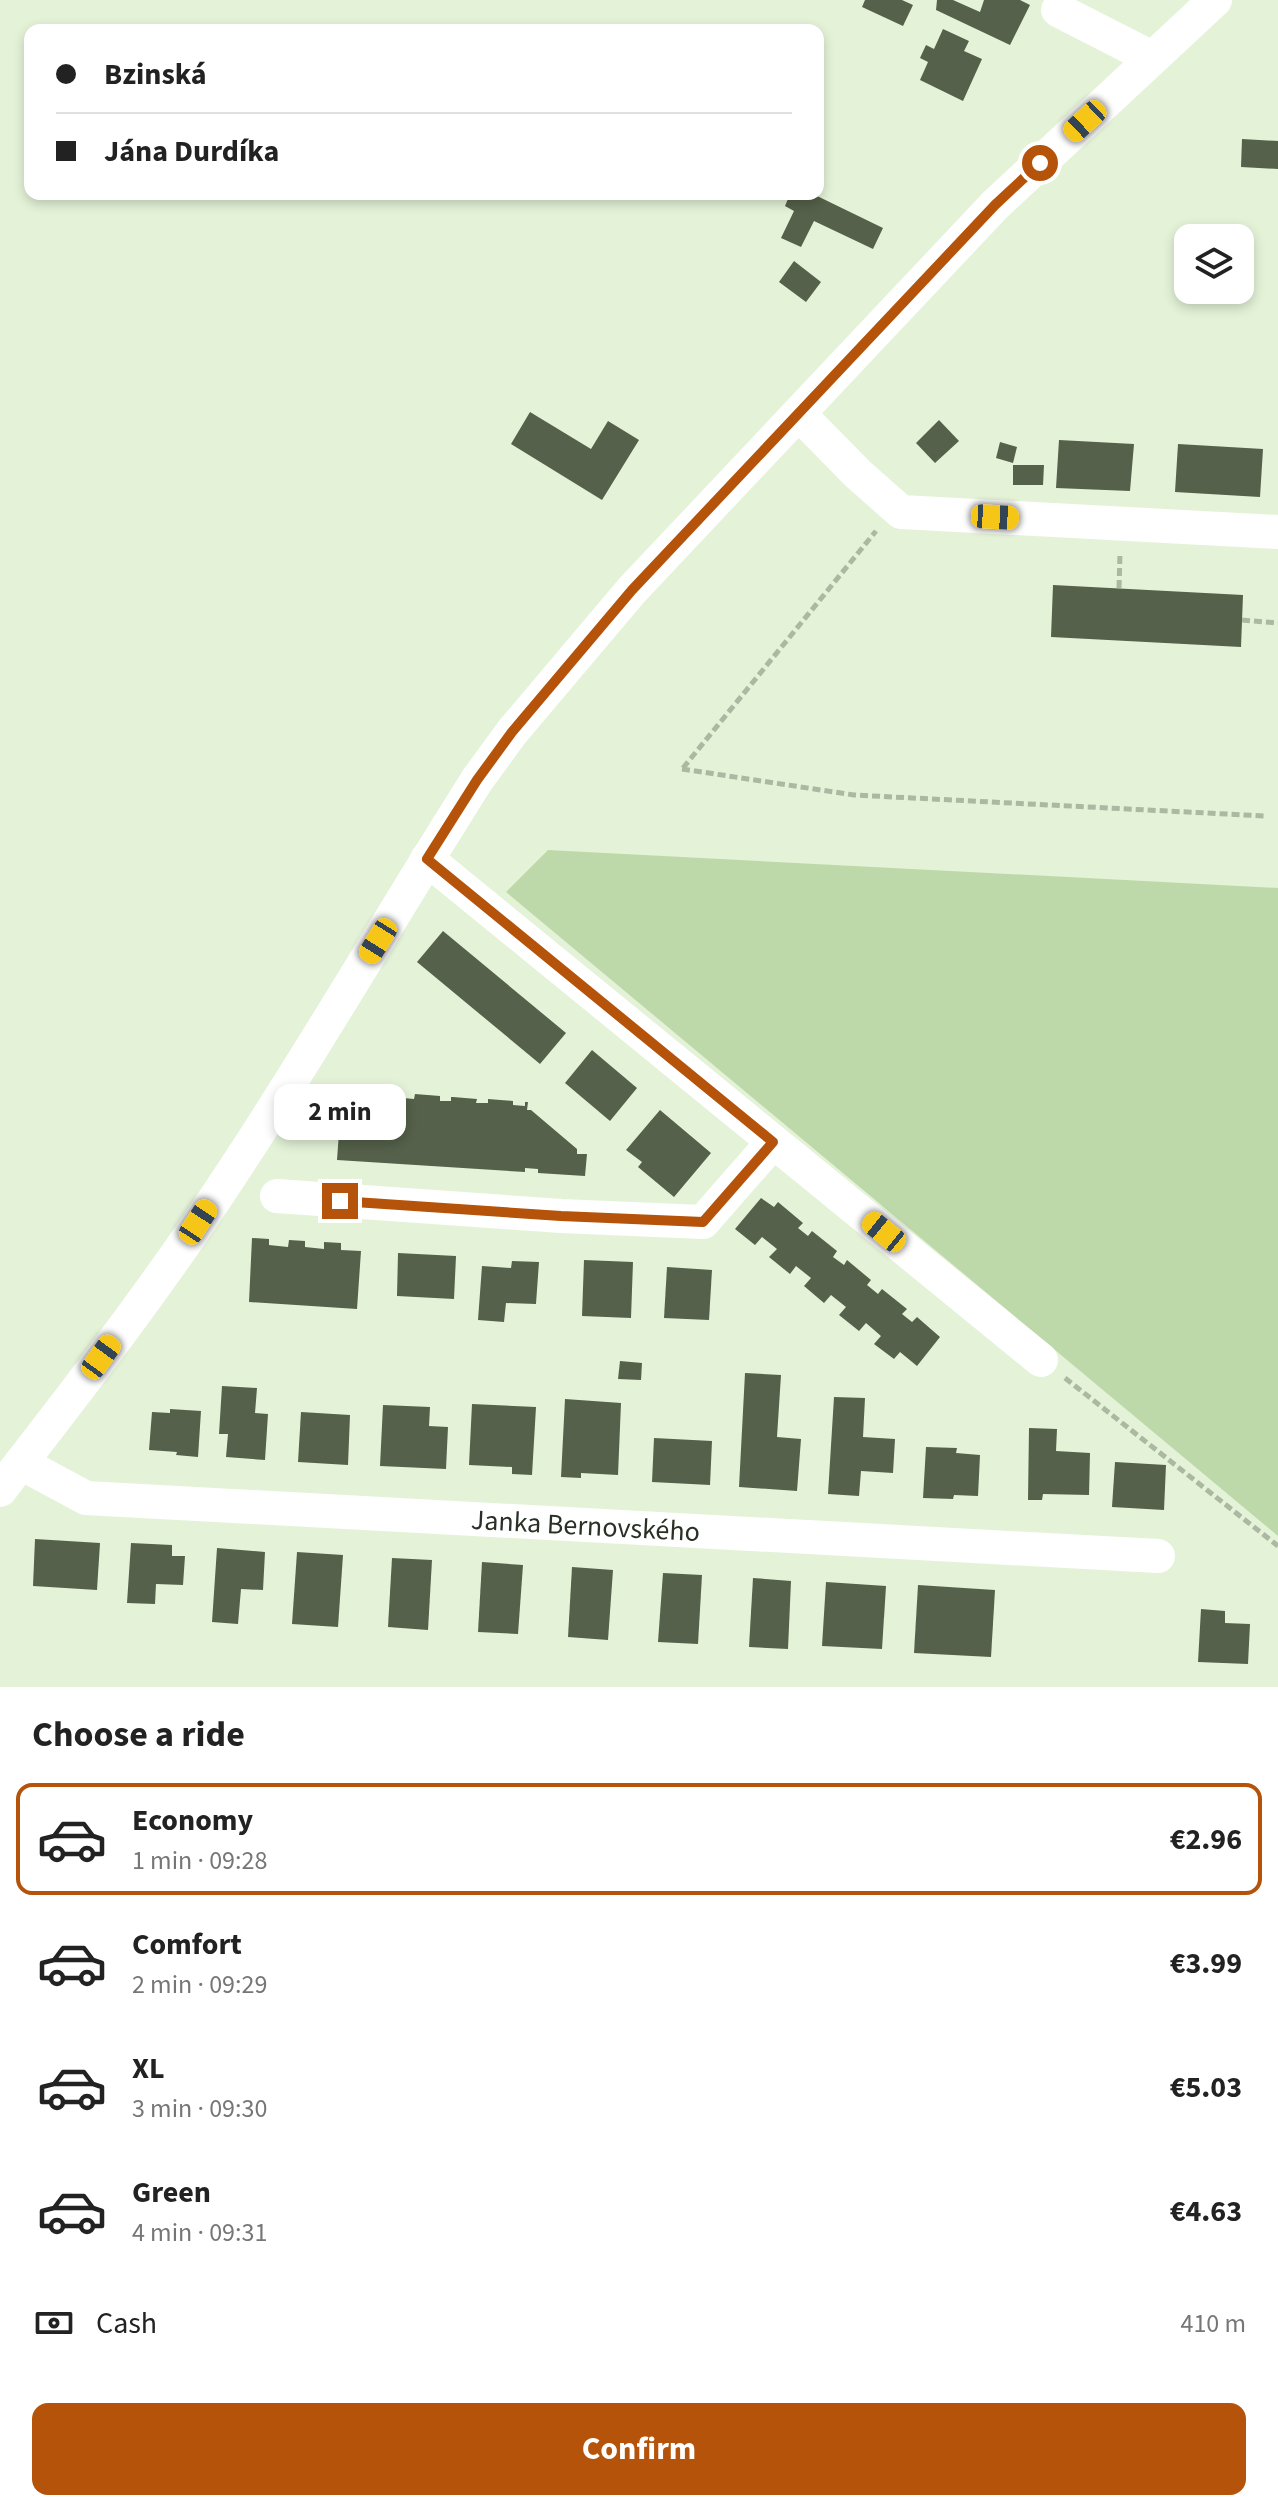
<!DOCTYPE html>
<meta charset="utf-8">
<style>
:root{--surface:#fff;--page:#f2f2f2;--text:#222;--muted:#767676;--line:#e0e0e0;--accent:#b45309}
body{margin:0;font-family:"Source Sans 3",sans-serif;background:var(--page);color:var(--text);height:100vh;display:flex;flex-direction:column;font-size:30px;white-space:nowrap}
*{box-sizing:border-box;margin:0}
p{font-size:26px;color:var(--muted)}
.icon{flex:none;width:44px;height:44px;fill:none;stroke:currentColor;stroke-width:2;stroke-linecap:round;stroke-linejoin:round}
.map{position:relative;height:1687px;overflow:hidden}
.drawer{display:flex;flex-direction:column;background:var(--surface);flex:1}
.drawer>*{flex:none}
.top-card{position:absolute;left:24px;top:24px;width:800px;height:176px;border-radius:16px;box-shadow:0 4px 12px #0003;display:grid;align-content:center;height:176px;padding:0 32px;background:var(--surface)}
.fabs{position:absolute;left:1174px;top:224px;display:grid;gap:16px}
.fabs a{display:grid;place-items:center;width:80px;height:80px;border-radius:16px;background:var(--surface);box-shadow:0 4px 12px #0003;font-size:40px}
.end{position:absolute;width:36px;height:36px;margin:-18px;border:10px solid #b45309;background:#fff;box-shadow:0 0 0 4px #fff}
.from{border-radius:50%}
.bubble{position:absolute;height:56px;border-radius:16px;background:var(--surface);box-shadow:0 4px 12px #0003;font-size:26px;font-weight:700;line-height:56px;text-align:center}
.car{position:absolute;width:24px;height:48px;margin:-24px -12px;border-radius:10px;box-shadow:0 0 6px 2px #0007;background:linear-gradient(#f5c518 24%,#345 0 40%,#f5c518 0 76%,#345 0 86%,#f5c518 0)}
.top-card b{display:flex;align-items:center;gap:28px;height:76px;font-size:30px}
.top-card b+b{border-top:2px solid var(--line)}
.top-card i{width:20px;height:20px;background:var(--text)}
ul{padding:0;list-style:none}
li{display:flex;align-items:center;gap:24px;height:112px;margin:0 16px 12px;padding:0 16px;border:4px solid transparent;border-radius:16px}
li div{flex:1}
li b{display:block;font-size:30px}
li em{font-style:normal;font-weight:700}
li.selected{border-color:var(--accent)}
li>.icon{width:72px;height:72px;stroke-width:1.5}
h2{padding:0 32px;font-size:36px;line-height:96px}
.pay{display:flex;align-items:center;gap:20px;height:88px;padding:0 32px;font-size:30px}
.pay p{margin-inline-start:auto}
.action{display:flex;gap:16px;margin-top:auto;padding:16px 32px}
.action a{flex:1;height:92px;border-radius:16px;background:var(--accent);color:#fff;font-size:32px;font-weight:700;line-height:92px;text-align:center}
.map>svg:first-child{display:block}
.green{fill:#bed9a9}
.building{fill:#55614a}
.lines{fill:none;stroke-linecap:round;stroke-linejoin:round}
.path{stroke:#abb8a2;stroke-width:5;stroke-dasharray:8 4;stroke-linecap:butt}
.minor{stroke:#fff;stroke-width:34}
.route{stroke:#b45309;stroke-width:10}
.labels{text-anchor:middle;stroke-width:8;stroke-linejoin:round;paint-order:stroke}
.street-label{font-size:28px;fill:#2a3026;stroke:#e4f3d8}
</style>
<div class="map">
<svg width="1278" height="1687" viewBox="0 0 1278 1687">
<rect width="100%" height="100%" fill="#e4f3d8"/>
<path class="green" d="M548 850 1278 888V1536L506 892Z"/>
<g class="building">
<path d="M865 0H902L913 5 903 26 862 7Z"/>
<path d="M937 0H953L980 12 984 0H1020L1030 5 1010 45 936 10Z"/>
<path d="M943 29 969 41 964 51 982 59 963 101 920 80 928 62 920 58 926 45 934 49Z"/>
<path d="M1242 139 1278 141V169L1241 167Z"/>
<path d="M790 194H813L883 228 873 249 814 221 801 247 781 238 794 211 785 206Z"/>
<path d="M794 261 821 282 806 302 779 282Z"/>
<path d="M530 412 591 449 608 421 639 440 602 500 511 444Z"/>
<path d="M939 420 959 441 935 463 916 443Z"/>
<path d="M1059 440 1134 444 1130 491 1056 488Z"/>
<path d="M1000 442 1017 447 1013 463 996 458Z"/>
<path d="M1178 444 1263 449 1260 497 1175 492Z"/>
<path d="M1013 465H1044L1043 485H1013Z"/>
<path d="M1053 585 1243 595 1241 647 1051 637Z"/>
<path d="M443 931 566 1033 540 1064 417 962Z"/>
<path d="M592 1050 637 1088 610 1121 565 1083Z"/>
<path d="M342 1090 366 1091V1096L378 1097 377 1092 403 1094V1098L414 1099 415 1094 440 1096V1101H451V1097H453L477 1099 476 1103H488V1099L513 1101V1105L525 1106V1102H528L527 1110H531L577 1149V1154H587L585 1176 538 1173V1169L525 1168V1172L337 1160Z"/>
<path d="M660 1110 711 1153 674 1197 638 1167 642 1162 626 1150Z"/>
<path d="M761 1198 774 1207 778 1202 803 1223 798 1228 808 1236 812 1231 837 1251 833 1257 844 1265 847 1260 871 1280 867 1285 878 1294 882 1289 907 1309 902 1314 912 1322 917 1317 940 1337 917 1366 900 1352 894 1359 874 1344 881 1336 866 1323 859 1331 839 1315 846 1307 831 1295 824 1303 804 1286 811 1278 796 1266 790 1274 769 1257 777 1249 762 1237 755 1245 735 1229Z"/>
<path d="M252 1238 269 1239V1245L288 1247 289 1240 305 1241V1247L324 1249V1242L341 1243V1250L361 1251 357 1309 249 1302Z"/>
<path d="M398 1253 456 1256 454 1299 397 1296Z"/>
<path d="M584 1260 633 1262 631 1318 582 1316Z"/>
<path d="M512 1261 539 1262 536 1304 506 1303 504 1322 478 1320 482 1266 511 1268Z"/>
<path d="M667 1267 712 1270 709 1320 664 1318Z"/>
<path d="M620 1361 642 1363 641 1380 618 1379Z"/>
<path d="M745 1373 781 1375 777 1437 801 1439 797 1491 739 1487Z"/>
<path d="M222 1386 257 1388 255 1413 268 1414 265 1460 226 1457 228 1434H219Z"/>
<path d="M834 1397 865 1398 863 1437 895 1439 893 1473 861 1471 859 1496 828 1494Z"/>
<path d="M565 1399 621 1403 618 1475 581 1473V1478L561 1477Z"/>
<path d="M472 1404 536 1407 532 1475 512 1474V1467L469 1465Z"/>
<path d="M383 1405 430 1407 429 1426 448 1427 446 1469 380 1466Z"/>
<path d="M170 1409 201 1411 198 1457 176 1455 177 1452 149 1450 152 1412 170 1413Z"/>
<path d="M301 1412 350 1415 348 1465 298 1462Z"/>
<path d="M1029 1428 1057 1429 1056 1451 1090 1453 1089 1495 1043 1494 1042 1500H1028Z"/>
<path d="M654 1438 712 1441 710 1485 652 1482Z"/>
<path d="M926 1447 957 1448 956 1453 980 1455 978 1496 954 1495 953 1499 923 1498Z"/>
<path d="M1115 1462 1166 1465 1164 1510 1112 1507Z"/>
<path d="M35 1539 100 1543 97 1590 33 1586Z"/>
<path d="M131 1543 172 1545V1556H185L183 1585 156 1584 155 1604 127 1603Z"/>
<path d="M217 1548 265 1552 263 1590 241 1589 238 1624 212 1622Z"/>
<path d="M297 1552 343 1555 338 1627 292 1624Z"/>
<path d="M392 1558 432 1560 428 1630 388 1627Z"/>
<path d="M482 1562 523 1565 518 1634 478 1632Z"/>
<path d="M572 1567 613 1570 608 1640 568 1637Z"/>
<path d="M663 1573 702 1575 698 1644 658 1642Z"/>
<path d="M753 1578 791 1581 788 1649 749 1647Z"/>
<path d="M826 1582 886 1586 882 1649 822 1646Z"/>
<path d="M918 1585 995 1590 991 1657 914 1653Z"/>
<path d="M1201 1609 1225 1611V1623L1250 1624 1248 1664 1198 1662Z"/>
</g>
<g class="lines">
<g class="path">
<path d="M1119 588 1120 553"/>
<path d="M1242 620 1278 623"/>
<path d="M683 768 876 531"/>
<path d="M682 769 854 795 1265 816"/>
<path d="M1065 1378 1278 1546"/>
</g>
<g class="minor">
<path d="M1058 10 1152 58"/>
<path d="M799 414 858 474 901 512 1278 532"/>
<path d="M427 859 1041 1360"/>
<path d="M277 1196 561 1216 703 1222 773 1142"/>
<path id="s1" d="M21 1463 86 1498 1158 1556"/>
<path d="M0 1490C62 1410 124 1330 182 1247 287 1096 379 935 477 780L512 732 632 590 995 205 1215 0"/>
</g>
</g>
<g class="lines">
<path class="route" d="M340 1201 561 1216 703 1222 773 1142 427 859 477 780 512 732 632 590 995 205 1040 163"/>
</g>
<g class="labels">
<g class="street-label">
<text dy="10" stroke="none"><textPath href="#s1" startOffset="574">Janka Bernovského</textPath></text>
</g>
</g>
</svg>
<div class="fabs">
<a><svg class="icon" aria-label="layers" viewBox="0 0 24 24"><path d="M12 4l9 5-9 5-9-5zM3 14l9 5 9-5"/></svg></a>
</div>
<i class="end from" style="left:1040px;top:163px"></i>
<i class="end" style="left:340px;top:1201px"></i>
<div class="bubble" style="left:274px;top:1084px;width:132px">2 min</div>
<i class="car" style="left:1085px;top:121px;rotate:227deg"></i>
<i class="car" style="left:995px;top:517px;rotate:93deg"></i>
<i class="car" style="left:378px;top:941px;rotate:212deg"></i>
<i class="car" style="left:198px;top:1222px;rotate:33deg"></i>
<i class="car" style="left:884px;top:1232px;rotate:309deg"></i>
<i class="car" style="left:101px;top:1357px;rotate:36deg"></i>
<div class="top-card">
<b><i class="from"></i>Bzinská</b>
<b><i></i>Jána Durdíka</b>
</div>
</div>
<section class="drawer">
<h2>Choose a ride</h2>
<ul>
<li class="selected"><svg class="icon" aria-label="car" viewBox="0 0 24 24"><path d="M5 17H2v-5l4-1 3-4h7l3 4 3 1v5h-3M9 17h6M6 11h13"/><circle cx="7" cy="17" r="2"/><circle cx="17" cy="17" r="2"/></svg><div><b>Economy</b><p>1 min · 09:28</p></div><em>€2.96</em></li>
<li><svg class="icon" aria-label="car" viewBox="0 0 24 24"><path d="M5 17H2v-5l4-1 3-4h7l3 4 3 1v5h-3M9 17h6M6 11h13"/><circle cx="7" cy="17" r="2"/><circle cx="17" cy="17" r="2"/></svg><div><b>Comfort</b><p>2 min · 09:29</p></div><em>€3.99</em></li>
<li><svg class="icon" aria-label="car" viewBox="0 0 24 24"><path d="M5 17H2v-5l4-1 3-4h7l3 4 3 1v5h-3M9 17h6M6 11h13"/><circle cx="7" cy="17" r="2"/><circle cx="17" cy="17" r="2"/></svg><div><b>XL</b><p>3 min · 09:30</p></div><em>€5.03</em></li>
<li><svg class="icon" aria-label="car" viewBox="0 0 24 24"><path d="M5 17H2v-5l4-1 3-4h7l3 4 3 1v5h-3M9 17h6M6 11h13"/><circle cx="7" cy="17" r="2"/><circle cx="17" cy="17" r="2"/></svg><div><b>Green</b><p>4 min · 09:31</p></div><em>€4.63</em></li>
</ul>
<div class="pay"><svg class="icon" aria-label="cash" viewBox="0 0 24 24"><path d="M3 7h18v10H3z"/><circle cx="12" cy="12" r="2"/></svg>Cash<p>410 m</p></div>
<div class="action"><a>Confirm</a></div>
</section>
